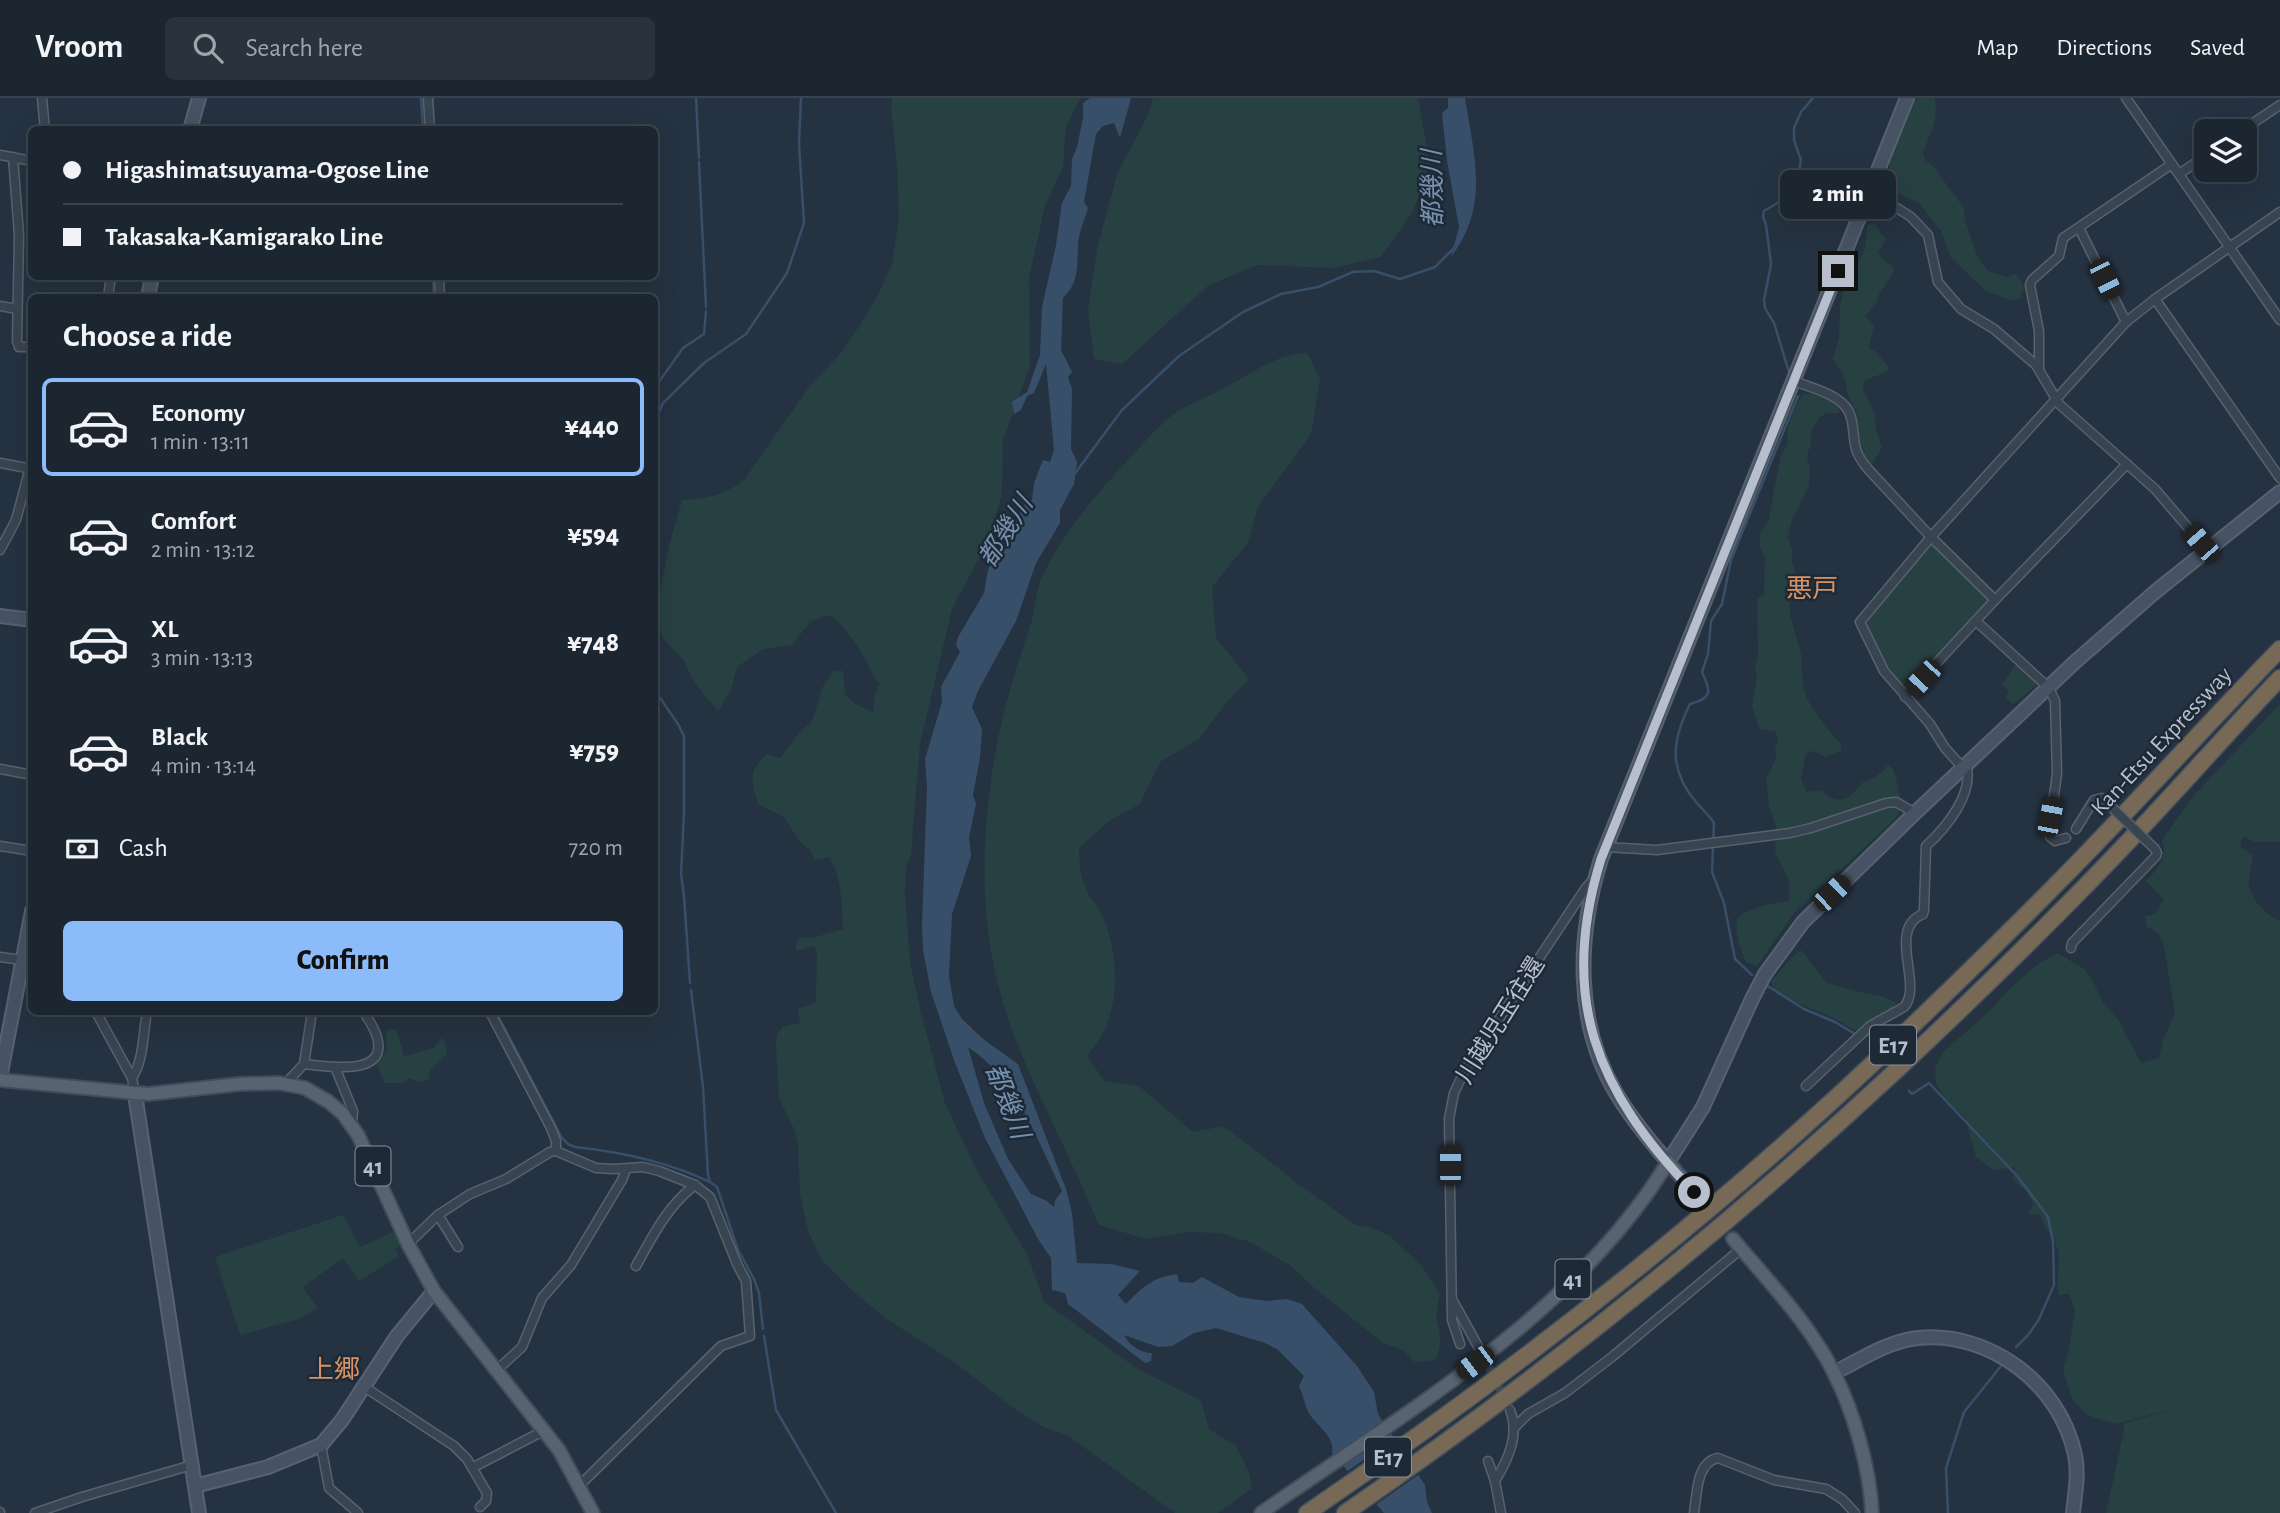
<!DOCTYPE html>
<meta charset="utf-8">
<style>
:root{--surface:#1c2631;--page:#29323d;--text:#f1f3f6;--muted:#a0a5ab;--line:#3a434d;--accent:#8cbbfa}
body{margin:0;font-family:"Alegreya Sans","Noto Sans JP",sans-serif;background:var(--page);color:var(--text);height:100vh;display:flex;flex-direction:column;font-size:26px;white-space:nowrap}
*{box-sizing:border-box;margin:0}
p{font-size:23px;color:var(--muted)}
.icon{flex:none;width:38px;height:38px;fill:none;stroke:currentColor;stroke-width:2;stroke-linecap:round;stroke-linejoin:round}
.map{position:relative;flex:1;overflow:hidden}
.side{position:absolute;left:28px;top:196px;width:630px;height:721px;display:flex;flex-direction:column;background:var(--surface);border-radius:10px;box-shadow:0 7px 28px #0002,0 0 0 2px var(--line)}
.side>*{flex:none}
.hud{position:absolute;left:28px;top:28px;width:630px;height:154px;border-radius:10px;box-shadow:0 7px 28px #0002,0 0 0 2px var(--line);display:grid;align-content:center;height:154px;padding:0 35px;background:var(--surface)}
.buttons{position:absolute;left:2194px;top:21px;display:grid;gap:14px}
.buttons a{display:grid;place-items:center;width:63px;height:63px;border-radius:10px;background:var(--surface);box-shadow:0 7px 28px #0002,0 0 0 2px var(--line);font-size:35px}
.end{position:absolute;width:32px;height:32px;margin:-16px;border:9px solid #b6bfcb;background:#111;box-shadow:0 0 0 4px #111}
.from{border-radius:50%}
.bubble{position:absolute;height:49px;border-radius:10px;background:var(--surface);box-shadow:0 7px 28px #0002,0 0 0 2px var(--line);font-size:23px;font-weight:800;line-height:49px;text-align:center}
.car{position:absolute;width:21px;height:42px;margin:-21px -10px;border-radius:9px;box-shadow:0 0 5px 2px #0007;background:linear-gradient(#222 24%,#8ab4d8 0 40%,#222 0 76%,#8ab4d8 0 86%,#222 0)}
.hud b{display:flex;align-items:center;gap:24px;height:66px;font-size:26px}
.hud b+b{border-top:2px solid var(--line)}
.hud i{width:18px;height:18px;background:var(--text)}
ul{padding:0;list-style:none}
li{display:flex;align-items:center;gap:21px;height:98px;margin:0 14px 10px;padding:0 21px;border:4px solid transparent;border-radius:10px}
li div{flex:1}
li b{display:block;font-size:26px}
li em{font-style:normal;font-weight:800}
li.selected{border-color:var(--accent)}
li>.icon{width:63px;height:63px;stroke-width:1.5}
h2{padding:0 35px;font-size:32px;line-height:84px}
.pay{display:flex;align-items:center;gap:18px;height:77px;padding:0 35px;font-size:26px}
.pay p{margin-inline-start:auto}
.primary-button{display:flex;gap:14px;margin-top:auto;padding:14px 35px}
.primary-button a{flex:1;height:80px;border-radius:10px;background:var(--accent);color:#111;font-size:28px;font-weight:800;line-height:80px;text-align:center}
header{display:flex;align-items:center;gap:42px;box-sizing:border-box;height:98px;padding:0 35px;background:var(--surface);border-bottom:2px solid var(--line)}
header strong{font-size:33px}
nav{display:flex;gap:38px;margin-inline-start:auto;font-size:24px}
.search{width:490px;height:63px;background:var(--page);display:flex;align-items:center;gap:18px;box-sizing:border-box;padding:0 24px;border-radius:10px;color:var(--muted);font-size:26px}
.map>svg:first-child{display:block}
.green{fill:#274042}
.water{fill:#384f69;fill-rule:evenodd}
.pier{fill:#253241}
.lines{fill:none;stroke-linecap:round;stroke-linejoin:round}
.stream{stroke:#384f69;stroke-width:2.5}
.street-tunnel{stroke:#3b4756;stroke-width:8;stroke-dasharray:8 4;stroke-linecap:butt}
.primary-tunnel{stroke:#3b4756;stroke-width:12;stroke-dasharray:12 6;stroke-linecap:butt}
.street-casing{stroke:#57626e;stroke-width:11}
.secondary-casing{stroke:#57626e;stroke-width:16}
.primary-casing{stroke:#434d5a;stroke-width:16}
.highway-casing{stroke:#444f5b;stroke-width:19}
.street{stroke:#394451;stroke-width:8}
.secondary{stroke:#475364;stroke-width:12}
.primary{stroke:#576371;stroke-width:12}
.highway{stroke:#776956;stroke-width:16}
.street-bridge-casing{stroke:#57626e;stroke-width:11;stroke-linecap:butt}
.street-bridge{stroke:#394451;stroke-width:8}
.route{stroke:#b6bfcb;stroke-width:9}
.labels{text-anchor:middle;stroke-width:5;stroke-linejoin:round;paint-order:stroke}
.shield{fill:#1e2936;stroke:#88929e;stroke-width:2}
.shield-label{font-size:23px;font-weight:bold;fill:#b6bfcb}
.street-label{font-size:24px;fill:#b6bfcb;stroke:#1e2936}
.water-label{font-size:26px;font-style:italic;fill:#7691af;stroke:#1e2936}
.neighbourhood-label{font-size:26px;fill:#d89264;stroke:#1e2936}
</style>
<header>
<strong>Vroom</strong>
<div class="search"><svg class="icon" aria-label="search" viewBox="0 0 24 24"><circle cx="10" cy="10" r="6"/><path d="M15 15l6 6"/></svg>Search here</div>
<nav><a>Map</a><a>Directions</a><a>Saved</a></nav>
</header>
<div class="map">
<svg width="2280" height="1415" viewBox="0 0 2280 1415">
<rect width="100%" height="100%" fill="#253241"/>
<g class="green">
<path d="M892 0H1080L1066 29 1063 69 1045 108 1029 180 1030 268 1003 342 1002 396 986 448 952 511 920 646 911 756 906 770 905 795 910 864 921 915 945 1005 976 1071 1028 1158 1044 1204 1141 1273 1201 1303 1209 1331 1236 1348 1248 1372 1252 1390 1218 1415H1175L1067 1337 1043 1329 1012 1309 957 1266 885 1220 854 1194 821 1161 808 1133 800 1096 798 1046 794 1031 779 1000 776 946 777 936 783 929 800 925 798 911 816 904 817 852 812 848 798 853 795 850 799 839 812 840 843 831C842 808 842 778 829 759L814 762 811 753 800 744 784 719 758 706C752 685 747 672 767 656L780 660 798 636 812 623 823 588 834 573H843L845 596 855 606 873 615 875 596 880 586C870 577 870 567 863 557 854 541 844 529 831 517L811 523 792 547 763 551 737 569 731 592 718 613 693 583 685 564 663 541 655 519 669 447 682 402C706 401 725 397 744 382L809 289 839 257 860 227 879 195 892 166 899 121 897 68 891 10Z"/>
<path d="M1153 0H1418L1430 66 1413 113 1381 159 1334 170 1258 167 1209 187 1122 266 1094 261 1088 212 1097 151 1117 76 1147 19Z"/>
<path d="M1912 0H1935L1936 13 1934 26 1923 55 1925 62 1932 67 1964 110 1965 122 1978 160 1988 173 2007 179 2015 176 2021 183 2024 191 2020 201 2010 202 1986 193 1951 160 1941 133 1919 105 1893 93 1896 82 1888 66Z"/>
<path d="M1875 126 1881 136 1887 140 1878 155 1882 161 1893 168 1894 173 1879 196 1876 206 1865 218 1874 228 1869 250 1876 254 1890 271C1881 278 1872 278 1863 284V290L1875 317 1876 332 1882 349 1873 365 1868 366 1860 350 1857 316 1847 296V289L1841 273 1833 261 1839 240 1840 207 1845 188 1865 151 1867 127Z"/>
<path d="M1307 255 1320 281 1311 336 1258 409 1248 445 1212 489 1216 540 1249 581 1228 603 1200 640 1160 664 1140 706 1109 723 1079 750C1079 766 1081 782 1089 797 1093 803 1098 808 1101 815 1116 848 1121 892 1107 926 1103 938 1094 948 1087 959L1105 983 1139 988 1193 1034 1224 1028 1301 1088 1356 1127 1369 1129 1389 1137 1422 1168 1440 1195C1439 1203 1435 1216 1437 1224 1441 1237 1442 1248 1435 1262L1415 1264 1403 1252 1383 1245 1312 1188 1290 1167 1250 1144 1220 1135 1188 1134 1146 1141 1099 1127C1084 1093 1069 1059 1053 1026 1027 971 1002 918 992 858 977 779 986 684 1006 606 1013 579 1022 552 1031 525 1036 508 1035 491 1044 475 1066 431 1096 396 1129 361 1143 346 1157 329 1174 316 1187 306 1206 300 1221 292 1249 277 1275 256 1307 255Z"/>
<path d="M1808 295 1829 301 1839 309V315H1828L1821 318 1811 333V349L1808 353 1807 361 1810 368 1809 387 1791 425 1788 440 1792 451V464L1797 478 1790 484V518L1801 555 1803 587 1807 601 1825 628 1841 646 1842 652 1825 659 1813 653 1806 655 1801 681 1807 694 1821 692C1839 709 1849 702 1863 684 1874 681 1880 676 1888 667L1893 671 1896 680 1900 699 1901 709 1897 719 1794 815 1757 868 1746 864C1740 849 1735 837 1737 820 1751 809 1771 805 1789 803V782L1775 755 1776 729 1769 707 1766 681 1776 660 1775 649 1778 641 1775 633 1759 631 1752 608 1757 579 1755 569 1758 557 1757 501 1764 496 1765 460 1760 449V435L1768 424 1781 357 1788 345C1784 331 1795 309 1802 297Z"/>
<path d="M1932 446 1989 500 1988 505 1906 591 1881 560 1867 528 1869 521Z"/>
<path d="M2017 564 2040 584 2013 606 2005 599 2009 593 2002 586Z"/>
<path d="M2280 606V744H2256L2243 739 2240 748 2253 758C2252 767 2248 779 2249 788 2252 803 2267 817 2280 823V1415H2106L2124 1332 2123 1326 2173 1311 2116 1326 2087 1317 2072 1301 2063 1272 2068 1254 2075 1212 2069 1196 2059 1197C2055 1183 2061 1167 2058 1152 2055 1141 2045 1129 2040 1117L2029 1116 2033 1105 2027 1094 2013 1082 2015 1069 1994 1072 1976 1059 1965 1019 1948 1005 1936 985 1935 970 1943 954 1994 909 2007 893 2037 867 2057 855 2083 870 2093 883 2102 903 2119 923 2141 965 2159 960 2163 942 2175 915 2164 849 2159 836 2146 828 2145 818 2155 816 2164 802 2146 783C2159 769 2167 762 2162 742L2194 697Z"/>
<path d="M1801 852 1827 885 1868 896 1881 898 1897 905 1887 915 1857 934C1831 916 1804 909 1775 895L1771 883 1792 859Z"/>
<path d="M391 931 396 932 402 949V955L405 958 434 950 440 941H444L447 956 430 972 428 982 421 984 408 980 403 985H384L377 966 387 952 386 933Z"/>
<path d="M343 1117 360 1149 395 1133 401 1147 395 1152 399 1158 359 1183 343 1160 303 1189 318 1210 299 1221 240 1237 215 1159Z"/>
</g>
<g class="water">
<path d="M1090 0H1131L1120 40 1114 25 1103 28 1096 36 1084 104 1088 110C1085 121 1078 136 1078 148 1077 169 1079 185 1063 200L1061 252 1072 274 1068 279 1072 291 1071 351 1077 364 1074 386 1060 412V425L1036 465 1016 523 978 593 972 609 982 631 980 660 973 697 976 706 969 739 971 758 952 816 949 878 954 908 962 921 983 941 1018 966 1066 1091 1072 1115 1077 1165 1111 1166 1140 1173 1118 1197 1126 1206C1142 1189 1154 1179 1177 1176L1179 1184 1193 1185 1202 1179 1239 1199 1266 1203 1287 1201 1302 1206 1357 1268 1374 1294 1378 1316 1425 1387 1427 1404 1432 1415H1384L1332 1355C1335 1337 1317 1329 1309 1315 1305 1308 1303 1296 1299 1288L1304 1278 1277 1251 1265 1245 1216 1230 1194 1235 1172 1248 1158 1249 1124 1237C1129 1247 1140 1255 1152 1255L1151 1263 1145 1265 1068 1206 1065 1195 1052 1192 1051 1160 1038 1141 985 1040 954 962 931 894 923 852 922 827 927 688 925 661 942 604 941 589 960 554 956 547 958 539 984 495 988 472 1025 406 1032 402 1034 385 1043 362 1050 364 1054 352 1046 266 1034 295 1027 298 1021 312 1014 316 1012 304 1027 294 1040 257 1042 209 1056 147 1062 105 1071 88 1072 61 1077 49 1083 20V5ZM968 949C1017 981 1037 1042 1062 1093L1055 1102 1054 1109 1047 1103 1031 1096 1008 1061 984 1005Z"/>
<path d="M1448 0H1465C1474 58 1490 108 1451 159L1459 129 1447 63 1442 15 1448 10Z"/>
</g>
<path class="pier" d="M1397 1338 1421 1375 1374 1408 1345 1375Z"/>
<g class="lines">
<g class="stream">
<path d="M421 0 423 32"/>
<path d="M696 0 699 60"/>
<path d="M699 64 706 209"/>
<path d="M433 178 434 200"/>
<path d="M1789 274 1774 225 1765 210 1764 202 1771 166 1766 127 1763 118 1764 113 1786 100 1797 87 1801 62 1794 42V30L1801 14 1813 0"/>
<path d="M654 291 683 250 704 236 706 213"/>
<path d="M654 325 663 305 704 265 746 236 787 175 804 125 799 45 801 0"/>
<path d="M1073 378 1122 312 1179 258 1243 214 1281 196 1318 189 1353 174 1374 173 1400 181 1435 169 1455 149"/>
<path d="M654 591 678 626 684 638V714L681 776 684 798 690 885"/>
<path d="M1752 877 1735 861 1724 805 1712 774 1714 725C1709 717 1702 711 1696 704 1668 671 1672 642 1690 606 1713 600 1711 593 1702 574L1708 556 1711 523 1722 506 1731 462 1798 298"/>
<path d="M1766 887 1804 911 1835 924 1855 936"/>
<path d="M691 892 703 989 708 1077 710 1084 717 1089 738 1152 754 1181 759 1195 763 1231"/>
<path d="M496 914 562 1040 568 1046 575 1049C622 1054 668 1064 710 1084"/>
<path d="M1909 993 1912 996 1929 985 2018 1079 2048 1119 2053 1144 2054 1187 2039 1221 2029 1236 2016 1249"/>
<path d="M764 1238 776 1312 836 1415"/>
<path d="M1948 1415 1946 1370 1964 1314 2001 1268"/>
</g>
<path class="street-tunnel" d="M1482 1255 1504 1300"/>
<path class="primary-tunnel" d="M1694 1094 1733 1141"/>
<defs>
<g id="street">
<path d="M42 0 45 32"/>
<path d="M428 0 430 32"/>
<path d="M2126 0 2280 222"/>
<path d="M2241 33 2280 7"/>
<path d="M0 57 32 63"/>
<path d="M13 59 19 137 17 243 19 249H32"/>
<path d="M2179 76 2207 57"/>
<path d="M1866 102 1894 108 1911 119 1928 137 1938 184 1961 211 1994 231 2036 267 2059 306 2155 391 2207 452"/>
<path d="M2079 130 2126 224"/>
<path d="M439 178 440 200"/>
<path d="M108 200 111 178"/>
<path d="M2155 201 2280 380"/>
<path d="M0 208 17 211"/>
<path d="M2039 271V233L2030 187 2032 182 2059 158 2063 140 2172 66"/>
<path d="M1794 283C1809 289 1834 295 1845 308 1855 319 1852 337 1856 351 1858 359 1863 365 1868 371L1931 439 1995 502"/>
<path d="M0 365 32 371"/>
<path d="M0 452 16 422 32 362"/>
<path d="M1976 523 2049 590 2055 603 2057 676 2049 732 2050 739 2055 743 2066 740"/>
<path d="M1905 599 1995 502 2127 366"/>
<path d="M1963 670 1945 650 1930 626 1884 573 1860 524 1931 439 2126 224 2155 201 2280 114"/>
<path d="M0 671 32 677"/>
<path d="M2076 731 2094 702 2102 700"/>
<path d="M0 748 32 753"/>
<path d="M1606 749 1657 752 1790 735 1811 730 1886 705 1896 704 1915 715"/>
<path d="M2071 850 2072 845 2156 758 2157 755 2155 751"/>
<path d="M0 859 22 862"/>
<path d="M96 914 132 980 135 996"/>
<path d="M490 914 551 1030 556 1043V1053"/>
<path d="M304 966C323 968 384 979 378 944 377 933 369 923 364 914"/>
<path d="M335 969 353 1013 352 1026"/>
<path d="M132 980C144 962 143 934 147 914"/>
<path d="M286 985 304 966 312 914"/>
<path d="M1806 988 1870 928 1904 909C1924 888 1886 831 1923 816L1924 812 1926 748C1946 730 1975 695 1966 666"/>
<path d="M438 1117 458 1149"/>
<path d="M408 1146 438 1117 470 1096 506 1081 550 1054 556 1053 596 1070 613 1071 643 1069 659 1073 695 1087 710 1099 737 1166 746 1183 750 1238 721 1248 579 1388"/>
<path d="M636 1168C652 1139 668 1107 695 1087"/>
<path d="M1453 1203 1480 1252"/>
<path d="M1460 1246 1452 1222 1449 1021 1454 995 1465 972 1585 791 1593 782"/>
<path d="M497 1272 522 1249 542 1200 571 1167 622 1082 626 1071"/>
<path d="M363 1288 454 1348 467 1361 487 1395 486 1403 480 1409"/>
<path d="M1514 1330 1528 1316 1565 1295 1612 1259 1741 1151"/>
<path d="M321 1347 329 1390 358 1415"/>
<path d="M1488 1363 1495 1383 1501 1415"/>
<path d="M472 1370 545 1332"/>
<path d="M1495 1383C1508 1362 1520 1336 1510 1312"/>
<path d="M0 1414V1415"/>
<path d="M35 1415 82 1399 192 1367"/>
<path d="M1694 1415C1697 1397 1696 1364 1718 1360L1774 1382 1826 1391 1842 1401 1855 1415"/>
</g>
<g id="secondary">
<path d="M1907 0 1601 761C1577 838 1574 924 1616 995 1631 1020 1649 1042 1668 1064L1703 1009 1752 901 1765 876 1803 824 1915 715 2075 564 2155 494 2280 394"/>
<path d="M190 32 199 0"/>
<path d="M148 200 152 178"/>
<path d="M0 518 32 522"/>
<path d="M0 980 32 813"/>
<path d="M135 996 199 1415"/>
<path d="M1834 1275C1860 1262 1888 1243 1918 1240 1990 1233 2060 1286 2075 1357 2079 1376 2075 1396 2073 1415"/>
<path d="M195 1388 268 1369 321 1347 342 1322 397 1238 434 1193"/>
</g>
<g id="primary">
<path d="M0 982 148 996 240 986 279 985 305 990 329 1004 343 1016 358 1037 408 1146 434 1193 559 1352 593 1415"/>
<path d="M1733 1141C1768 1183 1810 1226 1834 1275 1854 1315 1870 1370 1872 1415"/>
<path d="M1261 1415C1404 1315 1575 1217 1668 1064L1694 1094"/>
</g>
<g id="highway">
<path d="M1307 1415C1511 1276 1707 1123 1886 953 1952 890 2018 826 2082 760 2149 691 2213 620 2280 551"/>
<path d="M1345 1415C1541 1280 1727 1130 1901 968 1983 891 2066 810 2143 728 2189 679 2234 628 2280 580"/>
</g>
</defs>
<use href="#street" class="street-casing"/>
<use href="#secondary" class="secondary-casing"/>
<use href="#primary" class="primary-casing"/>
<use href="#highway" class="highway-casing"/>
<use href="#street" class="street"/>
<use href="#secondary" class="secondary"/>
<use href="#primary" class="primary"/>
<use href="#highway" class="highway"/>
<defs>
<path id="street-bridge" d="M2102 700 2155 751"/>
</defs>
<use href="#street-bridge" class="street-bridge-casing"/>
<use href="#street-bridge" class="street-bridge"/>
</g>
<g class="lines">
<path class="route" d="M1694 1094C1596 993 1558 900 1601 761L1838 173"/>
</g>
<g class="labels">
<g class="shield">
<rect x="1870" y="927.5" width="46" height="39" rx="5"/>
<rect x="355.5" y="1048.5" width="35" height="39" rx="5"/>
<rect x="1555.5" y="1161.5" width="35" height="39" rx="5"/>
<rect x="1365" y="1339.5" width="46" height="39" rx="5"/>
</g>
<g class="shield-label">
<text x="1893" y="955">E17</text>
<text x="373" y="1076">41</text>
<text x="1573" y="1189">41</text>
<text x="1388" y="1367">E17</text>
</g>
<g class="street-label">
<text transform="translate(2161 643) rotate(-47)" y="8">Kan-Etsu Expressway</text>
<text transform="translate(1500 922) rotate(-58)" y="8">川越児玉往還</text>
</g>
<g class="water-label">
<text transform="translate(1432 91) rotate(-91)" y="9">都幾川</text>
<text transform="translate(1005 433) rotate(-58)" y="9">都幾川</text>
<text transform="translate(1008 1003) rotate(69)" y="9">都幾川</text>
</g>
<g class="neighbourhood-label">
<text x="1812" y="499">悪戸</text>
<text x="334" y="1280">上郷</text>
</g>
</g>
</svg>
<div class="buttons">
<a><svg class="icon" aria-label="layers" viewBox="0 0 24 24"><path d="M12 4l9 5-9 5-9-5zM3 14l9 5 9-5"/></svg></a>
</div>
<i class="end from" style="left:1694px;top:1094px"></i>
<i class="end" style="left:1838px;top:173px"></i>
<div class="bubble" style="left:1780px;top:72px;width:116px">2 min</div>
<i class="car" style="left:2105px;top:181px;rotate:154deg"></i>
<i class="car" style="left:2201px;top:445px;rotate:319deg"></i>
<i class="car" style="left:1923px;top:580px;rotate:223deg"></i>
<i class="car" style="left:2050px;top:719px;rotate:11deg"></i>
<i class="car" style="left:1832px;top:795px;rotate:46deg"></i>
<i class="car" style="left:1450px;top:1067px;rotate:0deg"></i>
<i class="car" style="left:1475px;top:1265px;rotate:233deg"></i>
<div class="hud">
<b><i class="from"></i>Higashimatsuyama-Ogose Line</b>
<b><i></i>Takasaka-Kamigarako Line</b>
</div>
<section class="side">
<h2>Choose a ride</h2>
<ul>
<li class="selected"><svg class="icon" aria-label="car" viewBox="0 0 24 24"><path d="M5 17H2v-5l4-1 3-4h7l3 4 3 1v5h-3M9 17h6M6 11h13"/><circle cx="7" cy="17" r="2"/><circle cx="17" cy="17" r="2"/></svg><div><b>Economy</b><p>1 min · 13:11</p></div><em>¥440</em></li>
<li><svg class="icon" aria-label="car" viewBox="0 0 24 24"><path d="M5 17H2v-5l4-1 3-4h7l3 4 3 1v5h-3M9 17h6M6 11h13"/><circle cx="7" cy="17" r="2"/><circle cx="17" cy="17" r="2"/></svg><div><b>Comfort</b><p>2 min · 13:12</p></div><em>¥594</em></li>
<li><svg class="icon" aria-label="car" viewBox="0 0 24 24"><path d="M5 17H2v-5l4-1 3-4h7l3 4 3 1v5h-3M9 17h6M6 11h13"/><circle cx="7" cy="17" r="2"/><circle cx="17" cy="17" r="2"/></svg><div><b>XL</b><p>3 min · 13:13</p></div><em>¥748</em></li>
<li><svg class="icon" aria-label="car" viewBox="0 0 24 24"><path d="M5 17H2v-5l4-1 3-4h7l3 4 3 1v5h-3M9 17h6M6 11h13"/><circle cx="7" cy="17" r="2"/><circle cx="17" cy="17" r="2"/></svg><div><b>Black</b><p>4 min · 13:14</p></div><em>¥759</em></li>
</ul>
<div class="pay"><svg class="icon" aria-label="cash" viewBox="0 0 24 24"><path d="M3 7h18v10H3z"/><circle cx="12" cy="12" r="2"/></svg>Cash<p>720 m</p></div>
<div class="primary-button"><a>Confirm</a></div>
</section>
</div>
